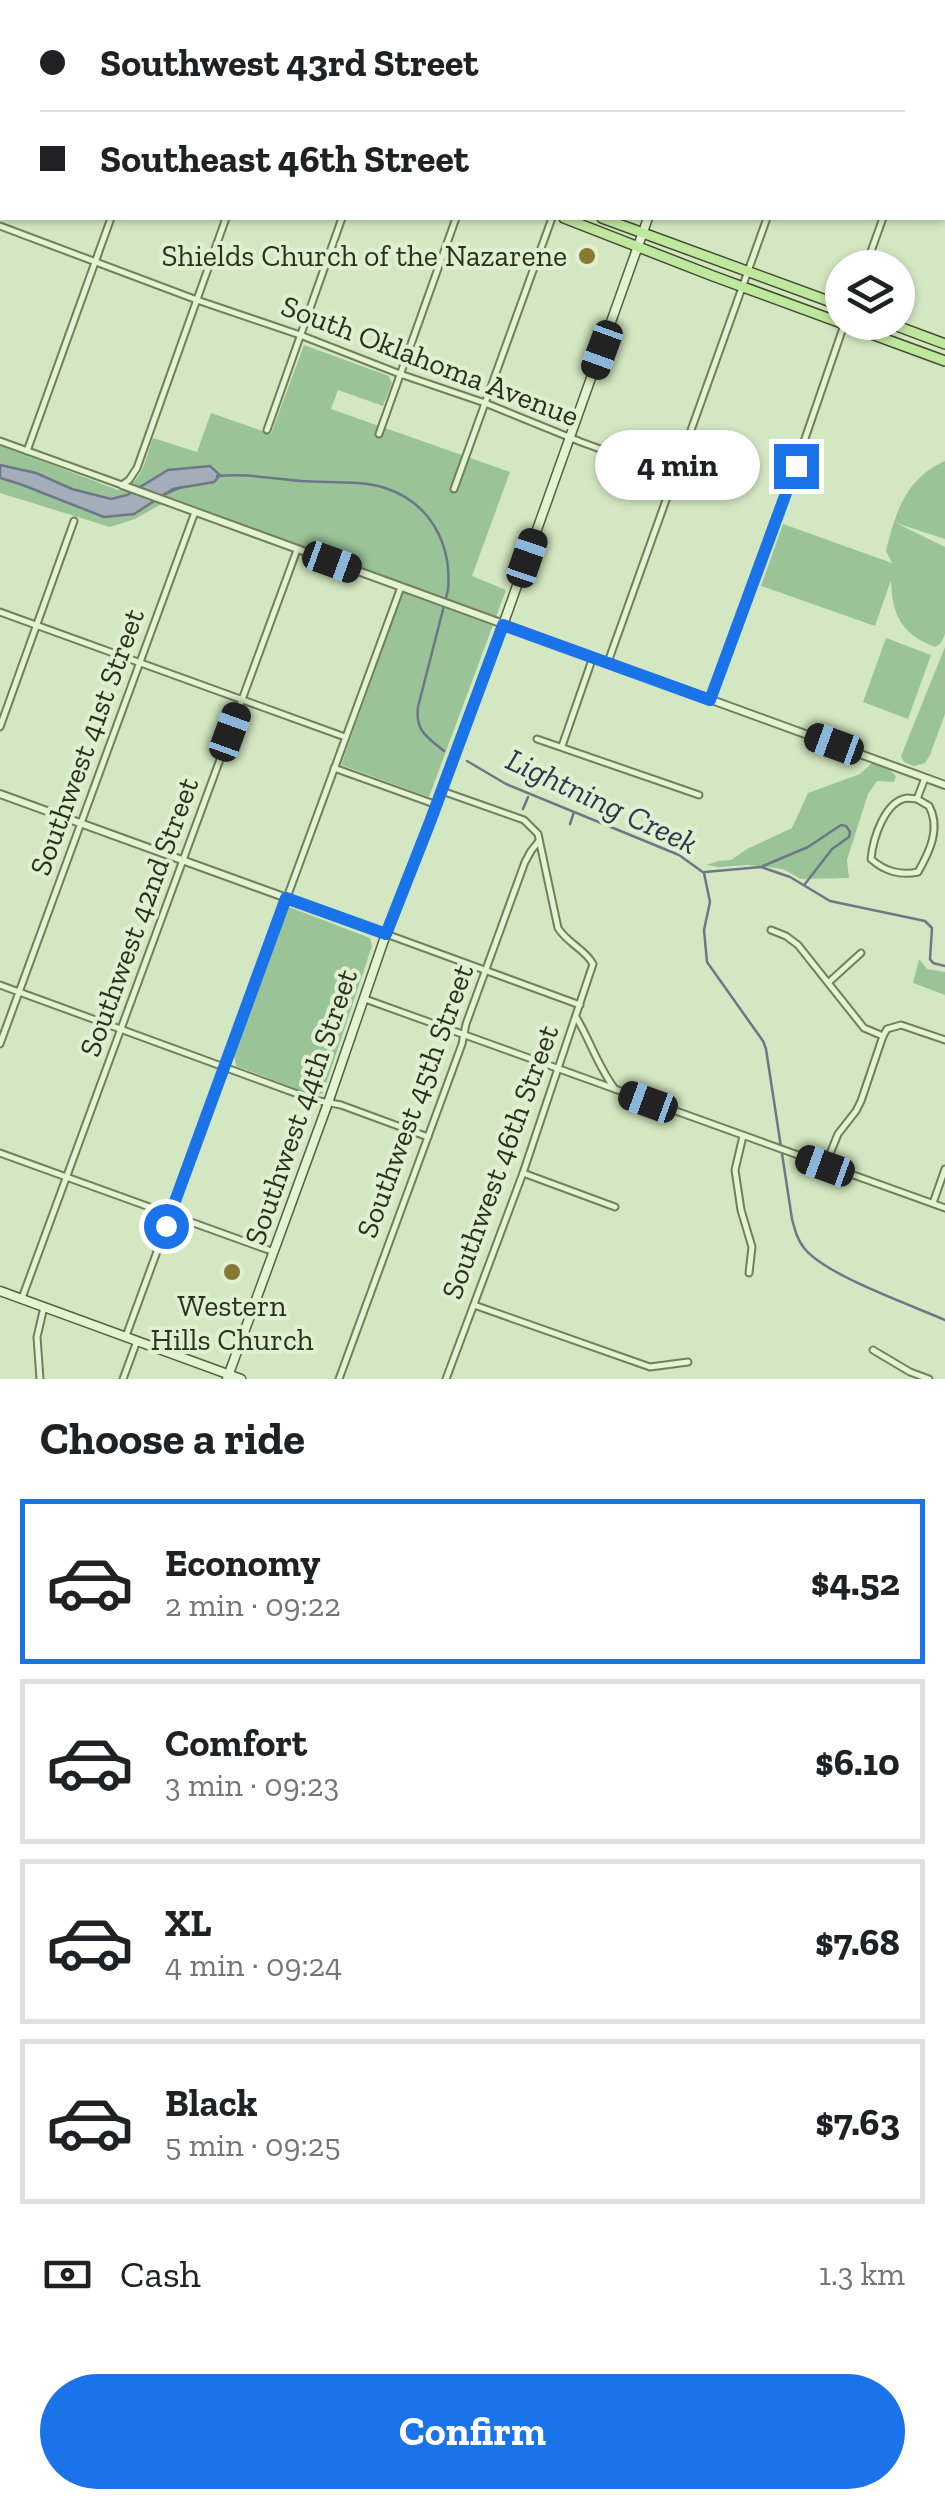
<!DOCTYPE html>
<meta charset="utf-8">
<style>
:root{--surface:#fff;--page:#f6f6f6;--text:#202124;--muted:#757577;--line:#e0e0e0;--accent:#1a73e8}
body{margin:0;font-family:"Zilla Slab",serif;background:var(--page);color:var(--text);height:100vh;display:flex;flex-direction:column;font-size:38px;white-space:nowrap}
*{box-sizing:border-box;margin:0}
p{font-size:32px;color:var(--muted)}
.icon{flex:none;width:55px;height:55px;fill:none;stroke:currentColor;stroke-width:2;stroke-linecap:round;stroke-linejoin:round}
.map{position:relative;height:1379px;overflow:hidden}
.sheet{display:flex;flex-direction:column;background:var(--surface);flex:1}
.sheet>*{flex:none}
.guide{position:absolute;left:0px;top:0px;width:945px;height:220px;box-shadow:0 2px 8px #0004;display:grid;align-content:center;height:220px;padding:0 40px;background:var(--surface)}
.buttons{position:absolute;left:825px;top:250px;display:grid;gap:20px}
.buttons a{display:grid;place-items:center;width:90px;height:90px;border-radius:50%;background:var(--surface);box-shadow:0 2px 8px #0004;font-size:50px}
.end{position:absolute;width:45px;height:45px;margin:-22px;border:12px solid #1a73e8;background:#fff;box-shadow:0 0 0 5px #fff}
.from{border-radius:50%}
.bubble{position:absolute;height:70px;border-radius:35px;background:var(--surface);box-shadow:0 2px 8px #0004;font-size:32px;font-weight:700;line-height:70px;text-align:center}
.car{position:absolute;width:30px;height:60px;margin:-30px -15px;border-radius:12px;box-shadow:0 0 8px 2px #0007;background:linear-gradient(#222 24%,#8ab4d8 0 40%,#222 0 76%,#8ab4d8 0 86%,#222 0)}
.guide b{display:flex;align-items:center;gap:35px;height:95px;font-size:38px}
.guide b+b{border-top:2px solid var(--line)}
.guide i{width:25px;height:25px;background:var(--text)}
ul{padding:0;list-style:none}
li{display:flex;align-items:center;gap:30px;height:165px;margin:0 20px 15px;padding:0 20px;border:5px solid var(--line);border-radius:0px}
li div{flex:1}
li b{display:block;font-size:38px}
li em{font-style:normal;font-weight:700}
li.current{border-color:var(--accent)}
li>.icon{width:90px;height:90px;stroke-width:1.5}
h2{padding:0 40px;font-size:45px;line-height:120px}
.pay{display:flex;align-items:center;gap:25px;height:110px;padding:0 40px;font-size:38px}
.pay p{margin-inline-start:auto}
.cta{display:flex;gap:20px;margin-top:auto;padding:20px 40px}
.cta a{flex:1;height:115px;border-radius:60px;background:var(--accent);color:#fff;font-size:40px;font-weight:700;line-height:115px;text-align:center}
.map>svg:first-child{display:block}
.green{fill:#9ac498}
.water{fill:#a4aebb;stroke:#6c7787;stroke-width:2.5}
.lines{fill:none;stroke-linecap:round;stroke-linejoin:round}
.stream{stroke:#6c7787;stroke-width:2.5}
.minor-casing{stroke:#727f5b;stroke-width:9}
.tertiary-casing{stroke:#727f5b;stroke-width:10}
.secondary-casing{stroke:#55613f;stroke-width:11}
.primary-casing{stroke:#444d2f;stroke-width:12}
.minor{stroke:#e2f4d4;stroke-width:5}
.tertiary{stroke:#e2f4d4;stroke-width:6}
.secondary{stroke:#e2f4d4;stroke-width:8}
.primary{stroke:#c0e79e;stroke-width:9}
.route{stroke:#1a73e8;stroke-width:12}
.poi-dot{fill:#877933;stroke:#dff0d1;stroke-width:4}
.labels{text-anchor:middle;stroke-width:8;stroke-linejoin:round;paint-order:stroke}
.poi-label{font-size:30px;fill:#2b311e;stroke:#dff0d1;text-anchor:end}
.street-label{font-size:30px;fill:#2b311e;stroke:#dff0d1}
.water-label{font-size:32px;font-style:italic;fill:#2f364f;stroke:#dff0d1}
</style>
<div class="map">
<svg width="945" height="1379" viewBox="0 0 945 1379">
<rect width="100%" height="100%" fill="#d3e8c2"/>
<g class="green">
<path d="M304 345 389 376 392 383 383 406 338 390 331 409 510 472 472 576 506 590 429 797 341 765 406 584 172 498 135 519 110 527 0 493V445L118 490C144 482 144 462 153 438L197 452 211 413 271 434Z"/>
<path d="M945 461V539L896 523 945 547V634L941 643 935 647C901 634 892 615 891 580L875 626 761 586 783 524 892 563 886 551C895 513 906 478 945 461Z"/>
<path d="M886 638 931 655 908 719 863 702Z"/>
<path d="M945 647V714L930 755 925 763 914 766 904 762 901 756Z"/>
<path d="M872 763 889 769 896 776 894 782 877 781 868 794 847 860 849 878 801 879 783 869 748 865 719 867 706 865 719 861 731 860 747 849 792 828 808 793 860 774Z"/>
<path d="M289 907 370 938 372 946 323 1093 316 1096 236 1066 234 1055 264 967Z"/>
<path d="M919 959 927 969 945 972V995L913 983Z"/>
</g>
<path class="water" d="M0 465 36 473 72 489 111 499 127 495 168 470 210 466 220 475 214 482 173 489 134 514 104 517 20 484 0 478Z"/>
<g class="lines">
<g class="stream">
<path d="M217 476C244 473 274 479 301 481 326 483 362 480 385 488 431 503 452 545 448 590L418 707C415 731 427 737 444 751"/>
<path d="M161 496 181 487"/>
<path d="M467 761 506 784 679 855 704 873 710 902 704 930 707 962 763 1041 766 1049 792 1219C795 1230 797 1239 804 1248 825 1275 911 1305 945 1320"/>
<path d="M523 809 528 797"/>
<path d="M570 824 574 812"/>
<path d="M763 866 808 847 841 825 846 826 850 832 849 837 832 849 805 884"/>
<path d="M705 872 761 867 790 877 830 901 925 921 932 928 930 959 933 963 945 966"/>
</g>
<defs>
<g id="minor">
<path d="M580 0 586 2"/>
<path d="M72 2V0"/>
<path d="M187 2 188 0"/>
<path d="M302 2 303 0"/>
<path d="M418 2 419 0"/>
<path d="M532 2 533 0"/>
<path d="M628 2 629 0"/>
<path d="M844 2V0"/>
<path d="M942 51 945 44"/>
<path d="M942 133 945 134"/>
<path d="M0 204 2 197"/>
<path d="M0 226 197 300 300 335 400 374 485 403 581 442 674 476"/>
<path d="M865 268 883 218"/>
<path d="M267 430 342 218"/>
<path d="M379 434 456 218"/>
<path d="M0 441 122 485 129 480 137 468 226 218"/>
<path d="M27 451 111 218"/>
<path d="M454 489 552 218"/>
<path d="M0 612 345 737"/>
<path d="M608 662 767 218"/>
<path d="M710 699 788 488 844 325"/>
<path d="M0 727 74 521"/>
<path d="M537 739 699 795"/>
<path d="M562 746 593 657"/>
<path d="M334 768 437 805"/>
<path d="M442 791 524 820 538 834 558 928C567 943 585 949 593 964L523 1173 446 1379"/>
<path d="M907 798 917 799 929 806C941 828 930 851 918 872 901 876 884 871 871 859 873 838 885 801 907 798Z"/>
<path d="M917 799 925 778"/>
<path d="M771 930 786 936 798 945 864 1028 883 1036"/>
<path d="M386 934 580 1005"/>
<path d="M829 982 861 953"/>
<path d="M0 985 314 1100 341 1105 428 1137"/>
<path d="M365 999 945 1208"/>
<path d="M576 1017C590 1040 598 1067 615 1089"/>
<path d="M883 1036 887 1029 901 1025 945 1040"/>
<path d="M0 1044 195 512"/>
<path d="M743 1136 735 1170 741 1210 752 1247 749 1273"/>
<path d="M0 1153 274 1252"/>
<path d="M825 1166 838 1134 856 1111 861 1101 883 1036"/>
<path d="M523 1173 615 1207"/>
<path d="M933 1203 945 1169"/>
<path d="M22 1298 297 550"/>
<path d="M474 1305 650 1367 688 1362"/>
<path d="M126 1336 401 587"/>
<path d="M873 1350 910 1372 929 1379"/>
<path d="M40 1379 37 1337 44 1307"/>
<path d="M123 1379 137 1341"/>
<path d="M339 1379 462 1044 466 1024 525 862 531 851 539 841"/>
</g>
<g id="tertiary">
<path d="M122 485 945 785"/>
<path d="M0 794 386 934"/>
</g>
<g id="secondary">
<path d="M725 2 726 0"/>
<path d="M0 1291 241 1379"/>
<path d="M227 1379 328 1103 386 934 430 822 503 625 648 218"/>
</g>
<g id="primary">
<path d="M7 0 14 2"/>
<path d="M0 12H2"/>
<path d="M564 218 713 276 945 361"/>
<path d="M602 218 842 306"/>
<path d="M886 322 945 344"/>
</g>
</defs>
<use href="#minor" class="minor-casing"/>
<use href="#tertiary" class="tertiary-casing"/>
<use href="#secondary" class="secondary-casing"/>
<use href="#primary" class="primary-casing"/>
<use href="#minor" class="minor"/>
<use href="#tertiary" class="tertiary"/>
<use href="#secondary" class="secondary"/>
<use href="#primary" class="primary"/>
</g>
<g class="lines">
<path class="route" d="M166 1226 286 898 386 934 430 822 503 625 710 700 796 466"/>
</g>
<g class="poi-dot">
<circle cx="587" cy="256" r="10"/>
<circle cx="232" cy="1272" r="10"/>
</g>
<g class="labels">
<g class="poi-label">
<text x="567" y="266">Shields Church of the Nazarene</text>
<text x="232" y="1316" text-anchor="middle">Western<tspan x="232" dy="34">Hills Church</tspan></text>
</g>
<g class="street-label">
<text transform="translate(430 361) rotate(21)" y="10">South Oklahoma Avenue</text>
<text transform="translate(87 742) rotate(-70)" y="10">Southwest 41st Street</text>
<text transform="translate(139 917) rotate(-70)" y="10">Southwest 42nd Street</text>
<text transform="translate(415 1101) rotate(-70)" y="10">Southwest 45th Street</text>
<text transform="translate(301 1107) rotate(-71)" y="10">Southwest 44th Street</text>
<text transform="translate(500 1162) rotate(-70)" y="10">Southwest 46th Street</text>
</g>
<g class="water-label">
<text transform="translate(602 801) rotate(25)" y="11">Lightning Creek</text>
</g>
</g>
</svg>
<div class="buttons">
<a><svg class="icon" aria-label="layers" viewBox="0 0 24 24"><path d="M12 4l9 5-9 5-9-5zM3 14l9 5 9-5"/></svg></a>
</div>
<i class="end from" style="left:166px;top:1226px"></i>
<i class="end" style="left:796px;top:466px"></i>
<div class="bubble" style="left:595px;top:430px;width:165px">4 min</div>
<i class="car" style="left:602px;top:350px;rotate:200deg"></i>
<i class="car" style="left:527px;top:558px;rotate:19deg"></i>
<i class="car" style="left:332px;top:562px;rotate:110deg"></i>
<i class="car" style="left:230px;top:732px;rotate:20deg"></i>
<i class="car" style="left:834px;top:744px;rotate:290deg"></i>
<i class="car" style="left:648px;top:1102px;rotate:290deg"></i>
<i class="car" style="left:825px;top:1166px;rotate:290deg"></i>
<div class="guide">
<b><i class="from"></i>Southwest 43rd Street</b>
<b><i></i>Southeast 46th Street</b>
</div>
</div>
<section class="sheet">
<h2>Choose a ride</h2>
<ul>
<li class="current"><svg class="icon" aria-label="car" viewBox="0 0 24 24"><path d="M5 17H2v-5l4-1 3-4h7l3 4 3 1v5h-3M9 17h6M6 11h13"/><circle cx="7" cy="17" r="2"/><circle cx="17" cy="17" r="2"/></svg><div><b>Economy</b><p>2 min · 09:22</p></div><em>$4.52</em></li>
<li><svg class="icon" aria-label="car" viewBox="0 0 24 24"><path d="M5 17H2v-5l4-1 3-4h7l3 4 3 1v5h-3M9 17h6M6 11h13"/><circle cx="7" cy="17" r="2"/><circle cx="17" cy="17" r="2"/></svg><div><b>Comfort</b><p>3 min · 09:23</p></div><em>$6.10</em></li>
<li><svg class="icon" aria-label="car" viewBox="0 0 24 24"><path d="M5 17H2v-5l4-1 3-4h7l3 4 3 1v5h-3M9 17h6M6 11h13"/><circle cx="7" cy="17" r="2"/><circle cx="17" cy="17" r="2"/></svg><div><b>XL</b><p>4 min · 09:24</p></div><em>$7.68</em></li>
<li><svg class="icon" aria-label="car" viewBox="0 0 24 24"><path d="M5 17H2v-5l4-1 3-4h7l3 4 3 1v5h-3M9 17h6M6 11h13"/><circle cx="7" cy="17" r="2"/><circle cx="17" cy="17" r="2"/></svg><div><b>Black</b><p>5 min · 09:25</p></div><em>$7.63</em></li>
</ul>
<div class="pay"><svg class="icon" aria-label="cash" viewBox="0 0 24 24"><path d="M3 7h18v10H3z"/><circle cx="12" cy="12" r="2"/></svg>Cash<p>1.3 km</p></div>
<div class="cta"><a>Confirm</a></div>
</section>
